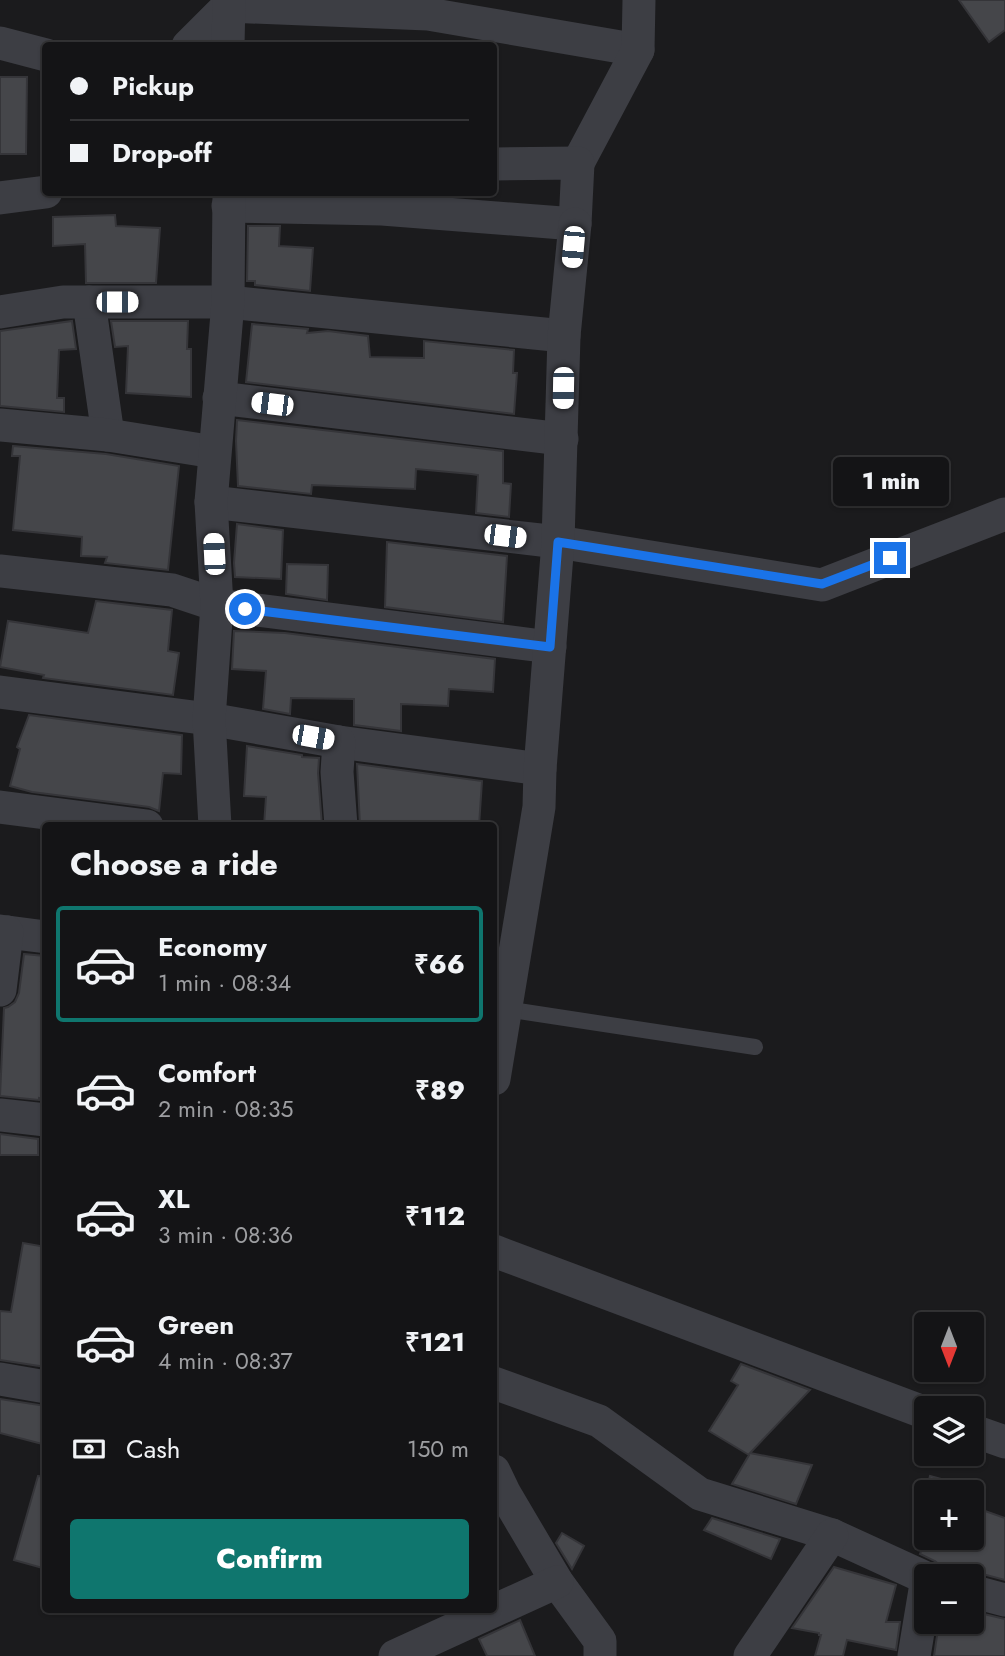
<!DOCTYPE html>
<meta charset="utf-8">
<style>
:root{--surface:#141416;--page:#212123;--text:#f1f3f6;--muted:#9d9ea1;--line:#333335;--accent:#0f766e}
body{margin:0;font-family:Jost,sans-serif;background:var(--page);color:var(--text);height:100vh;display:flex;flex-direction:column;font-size:26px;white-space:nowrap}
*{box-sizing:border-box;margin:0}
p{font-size:23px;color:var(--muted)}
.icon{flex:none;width:38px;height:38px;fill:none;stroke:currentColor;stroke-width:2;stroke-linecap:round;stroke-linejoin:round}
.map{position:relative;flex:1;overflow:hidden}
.details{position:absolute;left:42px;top:822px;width:455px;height:791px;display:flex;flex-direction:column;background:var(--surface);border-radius:7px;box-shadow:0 2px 5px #0004,0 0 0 2px var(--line)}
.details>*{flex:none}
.hud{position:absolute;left:42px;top:42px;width:455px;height:154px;border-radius:7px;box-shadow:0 2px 5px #0004,0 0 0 2px var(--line);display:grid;align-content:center;height:154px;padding:0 28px;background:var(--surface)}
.needle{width:46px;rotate:180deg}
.tools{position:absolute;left:914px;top:1312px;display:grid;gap:14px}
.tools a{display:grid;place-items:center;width:70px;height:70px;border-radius:7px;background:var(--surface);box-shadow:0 2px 5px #0004,0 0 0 2px var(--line);font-size:35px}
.end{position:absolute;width:32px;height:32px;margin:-16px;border:9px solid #1a73e8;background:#fff;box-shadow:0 0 0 4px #fff}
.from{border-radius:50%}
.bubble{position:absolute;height:49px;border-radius:7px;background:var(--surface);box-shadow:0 2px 5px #0004,0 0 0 2px var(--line);font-size:23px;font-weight:800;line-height:49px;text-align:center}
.car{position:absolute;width:21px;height:42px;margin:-21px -10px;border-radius:9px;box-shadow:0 0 5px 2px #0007;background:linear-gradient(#fff 24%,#345 0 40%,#fff 0 76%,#345 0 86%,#fff 0)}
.hud b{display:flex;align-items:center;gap:24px;height:66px;font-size:26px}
.hud b+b{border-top:2px solid var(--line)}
.hud i{width:18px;height:18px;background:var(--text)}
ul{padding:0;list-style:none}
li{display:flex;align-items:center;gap:21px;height:116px;margin:0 14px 10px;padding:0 14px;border:4px solid transparent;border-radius:7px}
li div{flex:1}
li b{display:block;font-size:26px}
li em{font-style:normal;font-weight:800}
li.current{border-color:var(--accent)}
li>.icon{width:63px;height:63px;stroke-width:1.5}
h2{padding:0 28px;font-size:32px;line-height:84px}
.pay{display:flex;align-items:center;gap:18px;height:77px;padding:0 28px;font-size:26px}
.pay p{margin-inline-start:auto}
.cta{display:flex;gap:14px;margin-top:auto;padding:14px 28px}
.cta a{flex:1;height:80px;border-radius:7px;background:var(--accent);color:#fff;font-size:28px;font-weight:800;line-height:80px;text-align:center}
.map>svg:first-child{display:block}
.building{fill:#45464a;stroke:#353539;stroke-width:2}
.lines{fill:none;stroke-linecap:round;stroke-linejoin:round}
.lane{stroke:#3d3e44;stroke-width:16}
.street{stroke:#3d3e44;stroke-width:33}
.route{stroke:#1a73e8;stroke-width:9}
</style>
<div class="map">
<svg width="1005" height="1656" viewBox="0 0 1005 1656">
<rect width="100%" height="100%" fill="#1b1b1d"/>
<g class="building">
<path d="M959 0H1005V30L989 42Z"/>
<path d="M0 77H27L26 154H0Z"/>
<path d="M115 215 116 226 160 228 156 283H86L85 244 53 246V217Z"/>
<path d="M248 226H280L279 246 313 248 310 291 255 285V281H247Z"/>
<path d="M72 321 76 349 59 350 57 398H64V412L0 406V331Z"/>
<path d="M111 321H188L187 349H191V397L126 393 128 346 115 347Z"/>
<path d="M252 324 308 329 307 333 328 331 368 336 370 357 424 358V341L514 350 513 373H517L514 414 246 382Z"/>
<path d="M237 420 503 451V483L511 484 509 517 476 513 478 475 471 474 416 469 415 489 312 485 311 494 238 486 236 441Z"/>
<path d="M13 446 106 454 179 466 168 570 105 563 107 557 81 556 82 537 13 530 20 456H12Z"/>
<path d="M237 524 283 530 281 579 235 577 234 563Z"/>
<path d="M387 542 507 556 503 622 385 607Z"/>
<path d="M287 564 328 565 327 600 286 594Z"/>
<path d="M96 601 172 610 168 651 179 653 173 695 43 678 44 675 0 667 8 621 88 633Z"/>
<path d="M234 631 285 633 495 659 493 692 449 689 448 706 401 704V731L354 725V699L291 698 290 714 263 709 266 671 232 669Z"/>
<path d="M29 715 182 735 181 774 163 773 159 811 149 807 32 792 10 786 20 749 17 747Z"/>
<path d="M247 746 302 755V757L319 758 318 773 322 826H264L266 797 244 796Z"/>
<path d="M357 764 482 781 479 826H360Z"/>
<path d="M24 954 45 956 41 981 46 982V1099L39 1098V1100L0 1096 4 1008 8 1007 15 1002 19 993Z"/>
<path d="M0 1134 38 1139V1155H0Z"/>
<path d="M23 1243 46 1247V1367L0 1360V1311L11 1312Z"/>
<path d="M741 1364 810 1390 750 1453 812 1465 796 1504 732 1484 749 1455 709 1431 738 1385 731 1381Z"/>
<path d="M0 1399 46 1406V1445L0 1433Z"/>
<path d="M38 1476 46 1477V1569L14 1560Z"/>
<path d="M930 1476 971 1487 969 1493H926V1520L919 1518Z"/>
<path d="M971 1506 1005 1518V1580L975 1572H967L958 1577H952L953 1574 943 1571 941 1566 935 1561 920 1554 926 1538H971Z"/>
<path d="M712 1518 780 1539 771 1559 704 1530Z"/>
<path d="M562 1533 584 1546 572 1569 556 1543Z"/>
<path d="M834 1567 896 1585 886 1622H900L896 1650 847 1640 843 1656H815L821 1635H819V1633L792 1628Z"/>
<path d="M971 1611 1005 1619V1656H934L939 1622H971Z"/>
<path d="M520 1620 535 1656H487L479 1639Z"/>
</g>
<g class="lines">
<path class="lane" d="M505 1009 755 1047"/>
<g class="street">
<path d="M0 43 46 55"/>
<path d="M188 46 228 6 428 14 638 50"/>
<path d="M228 46 229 0"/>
<path d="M578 163 638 50 639 0"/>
<path d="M0 198 46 192"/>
<path d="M228 206 382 209 575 224 578 163 494 164"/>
<path d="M89 302 108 435"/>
<path d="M0 312 63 302H228L564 336"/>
<path d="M219 398 562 439"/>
<path d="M0 425 108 435 214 452"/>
<path d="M211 502 558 542 822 585 1005 514"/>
<path d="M0 571 172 590 217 605 550 647"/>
<path d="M0 692 209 719 339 742 540 769"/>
<path d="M339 742 337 772 341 826"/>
<path d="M0 807 147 826"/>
<path d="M215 826 209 719 217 605 211 502 228 302 229 192"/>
<path d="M0 931 46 937"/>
<path d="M0 990 7 932"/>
<path d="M494 1079 539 807 540 769 558 542 564 336 575 224"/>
<path d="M0 1115 46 1120"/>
<path d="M494 1251 926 1413"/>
<path d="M0 1379 46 1387"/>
<path d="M494 1383 599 1421 700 1494 832 1535 926 1578"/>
<path d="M971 1430 1005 1442"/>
<path d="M494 1471 505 1494 557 1582 600 1641V1656"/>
<path d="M971 1591 1005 1600"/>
<path d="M395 1656 557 1582"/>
<path d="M750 1656 832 1535"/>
<path d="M914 1656 926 1584"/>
</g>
</g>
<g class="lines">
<path class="route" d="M245 609 550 647 558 542 822 584 890 558"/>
</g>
</svg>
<div class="tools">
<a><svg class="needle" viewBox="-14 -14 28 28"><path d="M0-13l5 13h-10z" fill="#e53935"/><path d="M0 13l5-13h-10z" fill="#9d9ea1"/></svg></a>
<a><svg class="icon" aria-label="layers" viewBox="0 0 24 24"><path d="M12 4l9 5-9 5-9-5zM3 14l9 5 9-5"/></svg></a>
<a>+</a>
<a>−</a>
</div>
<i class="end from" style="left:245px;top:609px"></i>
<i class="end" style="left:890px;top:558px"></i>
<div class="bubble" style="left:833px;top:457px;width:116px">1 min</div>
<i class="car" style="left:573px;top:247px;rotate:185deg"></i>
<i class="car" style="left:117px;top:302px;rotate:90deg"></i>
<i class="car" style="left:563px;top:388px;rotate:181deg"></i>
<i class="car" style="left:272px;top:404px;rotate:277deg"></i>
<i class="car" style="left:505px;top:536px;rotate:97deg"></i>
<i class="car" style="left:214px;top:554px;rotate:357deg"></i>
<i class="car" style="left:313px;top:737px;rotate:100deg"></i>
<div class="hud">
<b><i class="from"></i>Pickup</b>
<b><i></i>Drop-off</b>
</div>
<section class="details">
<h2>Choose a ride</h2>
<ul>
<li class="current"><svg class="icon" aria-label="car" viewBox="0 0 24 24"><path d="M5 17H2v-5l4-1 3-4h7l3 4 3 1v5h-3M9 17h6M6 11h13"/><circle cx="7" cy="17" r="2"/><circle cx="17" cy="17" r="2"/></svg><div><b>Economy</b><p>1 min · 08:34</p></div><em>₹66</em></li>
<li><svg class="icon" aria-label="car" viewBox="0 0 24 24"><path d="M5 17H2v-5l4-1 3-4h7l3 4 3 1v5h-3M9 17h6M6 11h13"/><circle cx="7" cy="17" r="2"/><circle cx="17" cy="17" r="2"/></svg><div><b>Comfort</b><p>2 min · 08:35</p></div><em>₹89</em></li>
<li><svg class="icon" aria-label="car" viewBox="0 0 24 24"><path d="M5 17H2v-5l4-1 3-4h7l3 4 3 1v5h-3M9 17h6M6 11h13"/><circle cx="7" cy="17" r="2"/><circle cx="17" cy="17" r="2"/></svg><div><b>XL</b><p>3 min · 08:36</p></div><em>₹112</em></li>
<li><svg class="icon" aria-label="car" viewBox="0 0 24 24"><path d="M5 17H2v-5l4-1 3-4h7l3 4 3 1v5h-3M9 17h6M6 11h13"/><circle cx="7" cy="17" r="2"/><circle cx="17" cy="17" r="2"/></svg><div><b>Green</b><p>4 min · 08:37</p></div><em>₹121</em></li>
</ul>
<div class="pay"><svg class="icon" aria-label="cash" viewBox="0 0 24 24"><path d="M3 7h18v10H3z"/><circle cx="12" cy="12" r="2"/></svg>Cash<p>150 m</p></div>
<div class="cta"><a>Confirm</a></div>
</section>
</div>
